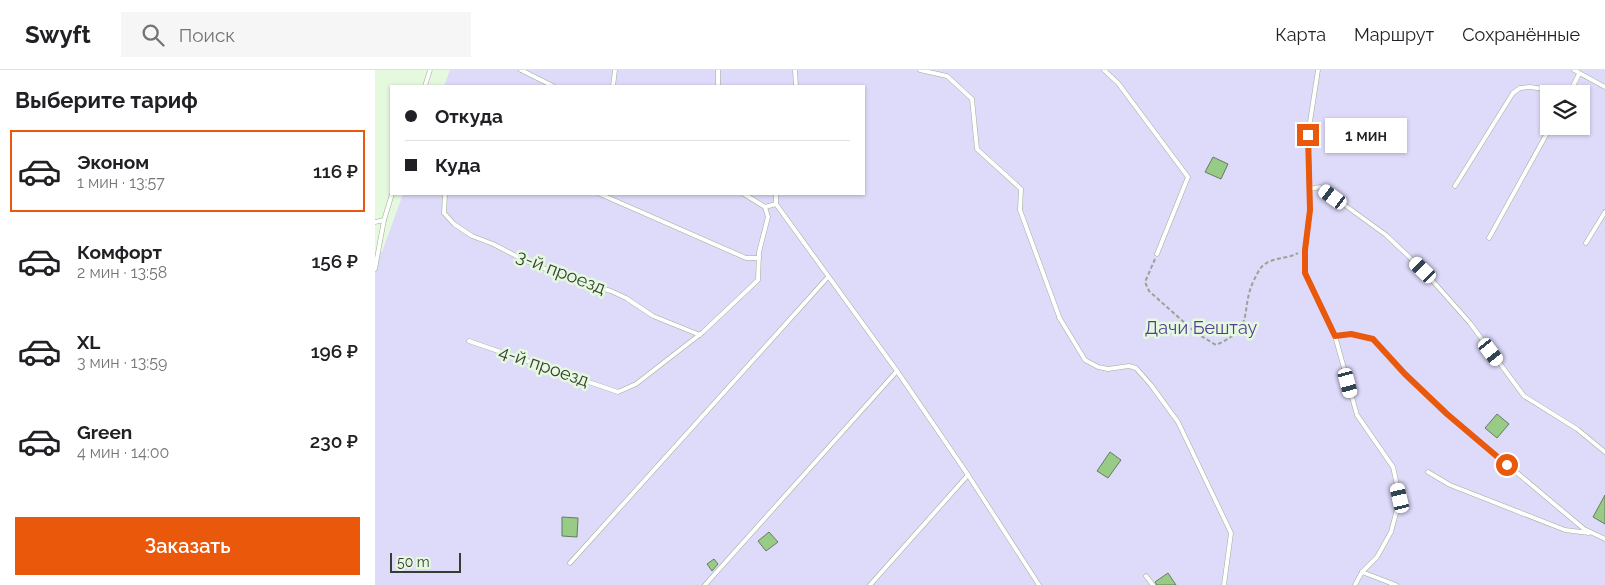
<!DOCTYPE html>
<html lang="ru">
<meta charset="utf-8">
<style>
:root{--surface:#fff;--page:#f6f6f6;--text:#202124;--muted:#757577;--line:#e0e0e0;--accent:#ea580c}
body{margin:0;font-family:Raleway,sans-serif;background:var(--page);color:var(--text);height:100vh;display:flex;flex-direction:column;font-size:19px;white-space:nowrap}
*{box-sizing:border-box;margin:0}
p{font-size:16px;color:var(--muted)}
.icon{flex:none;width:28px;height:28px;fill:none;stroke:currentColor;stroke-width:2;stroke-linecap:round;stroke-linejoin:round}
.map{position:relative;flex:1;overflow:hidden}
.panel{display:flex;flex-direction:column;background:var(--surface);width:375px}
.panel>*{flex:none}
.hud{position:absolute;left:15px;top:15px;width:475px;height:110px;border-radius:0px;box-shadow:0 1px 4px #0004;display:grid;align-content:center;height:110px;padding:0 15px;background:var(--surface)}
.controls{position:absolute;left:1165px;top:15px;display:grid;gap:10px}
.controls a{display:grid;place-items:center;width:50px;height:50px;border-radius:0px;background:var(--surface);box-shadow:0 1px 4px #0004;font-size:25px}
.scale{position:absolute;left:15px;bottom:12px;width:71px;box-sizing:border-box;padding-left:5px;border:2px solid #363e33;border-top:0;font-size:14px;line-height:18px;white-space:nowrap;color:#363e33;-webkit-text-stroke:4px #e5f9df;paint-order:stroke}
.end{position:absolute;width:22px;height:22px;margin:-11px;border:6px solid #ea580c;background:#fff;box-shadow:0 0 0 2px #fff}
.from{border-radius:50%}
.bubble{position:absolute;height:35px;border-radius:0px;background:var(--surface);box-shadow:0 1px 4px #0004;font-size:16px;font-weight:600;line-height:35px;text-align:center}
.car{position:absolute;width:15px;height:30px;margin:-15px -8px;border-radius:6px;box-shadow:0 0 4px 1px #0007;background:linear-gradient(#fff 24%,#345 0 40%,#fff 0 76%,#345 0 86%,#fff 0)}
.hud b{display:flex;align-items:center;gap:18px;height:48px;font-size:19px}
.hud b+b{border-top:1px solid var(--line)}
.hud i{width:12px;height:12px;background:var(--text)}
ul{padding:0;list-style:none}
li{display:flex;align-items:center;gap:15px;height:82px;margin:0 10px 8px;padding:0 5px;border:2px solid transparent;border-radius:0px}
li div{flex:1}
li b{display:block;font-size:19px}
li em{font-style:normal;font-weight:600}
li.on{border-color:var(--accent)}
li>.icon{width:45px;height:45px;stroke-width:1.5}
h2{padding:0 15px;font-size:22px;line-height:60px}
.primary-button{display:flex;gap:10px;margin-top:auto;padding:10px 15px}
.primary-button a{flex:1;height:58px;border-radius:0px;background:var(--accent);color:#fff;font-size:20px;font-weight:600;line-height:58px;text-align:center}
header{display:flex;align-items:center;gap:30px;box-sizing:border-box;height:70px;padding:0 25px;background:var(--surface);border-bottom:1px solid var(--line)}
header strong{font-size:24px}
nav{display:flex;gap:28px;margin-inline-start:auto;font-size:18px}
.search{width:350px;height:45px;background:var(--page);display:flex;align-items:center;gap:12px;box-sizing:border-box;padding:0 18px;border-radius:0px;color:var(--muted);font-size:19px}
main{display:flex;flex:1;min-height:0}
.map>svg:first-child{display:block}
.green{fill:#dedafa;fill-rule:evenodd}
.building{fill:#97cb86;stroke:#697a63}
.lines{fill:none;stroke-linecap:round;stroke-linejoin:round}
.lane-casing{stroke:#9caf97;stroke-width:5}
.path{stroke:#96a591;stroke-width:2;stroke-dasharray:4 2.5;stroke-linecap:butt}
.lane{stroke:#fff;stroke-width:4}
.route{stroke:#ea580c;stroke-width:6}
.labels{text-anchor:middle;stroke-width:5;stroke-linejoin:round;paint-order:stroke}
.street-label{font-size:18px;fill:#363e33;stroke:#e5f9df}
.park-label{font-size:18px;fill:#533d95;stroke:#e5f9df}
</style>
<header>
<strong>Swyft</strong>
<div class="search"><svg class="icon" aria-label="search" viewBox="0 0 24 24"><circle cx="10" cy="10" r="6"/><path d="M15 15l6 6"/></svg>Поиск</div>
<nav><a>Карта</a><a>Маршрут</a><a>Сохранённые</a></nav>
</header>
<main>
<section class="panel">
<h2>Выберите тариф</h2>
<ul>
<li class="on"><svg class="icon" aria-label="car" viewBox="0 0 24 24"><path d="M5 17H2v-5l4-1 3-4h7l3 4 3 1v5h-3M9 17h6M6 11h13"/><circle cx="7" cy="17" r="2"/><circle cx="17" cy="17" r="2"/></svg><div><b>Эконом</b><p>1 мин · 13:57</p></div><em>116 ₽</em></li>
<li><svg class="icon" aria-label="car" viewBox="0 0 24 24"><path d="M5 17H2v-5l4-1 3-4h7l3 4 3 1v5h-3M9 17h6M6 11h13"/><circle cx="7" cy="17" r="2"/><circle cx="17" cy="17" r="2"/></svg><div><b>Комфорт</b><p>2 мин · 13:58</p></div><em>156 ₽</em></li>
<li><svg class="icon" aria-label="car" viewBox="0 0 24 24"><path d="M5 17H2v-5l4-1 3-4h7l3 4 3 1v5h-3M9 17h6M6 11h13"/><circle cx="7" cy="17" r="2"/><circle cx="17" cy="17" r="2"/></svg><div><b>XL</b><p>3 мин · 13:59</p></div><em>196 ₽</em></li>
<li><svg class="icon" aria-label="car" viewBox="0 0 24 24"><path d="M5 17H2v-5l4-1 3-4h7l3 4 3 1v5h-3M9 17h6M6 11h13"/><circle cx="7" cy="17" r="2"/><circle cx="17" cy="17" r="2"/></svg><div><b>Green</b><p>4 мин · 14:00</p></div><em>230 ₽</em></li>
</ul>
<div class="primary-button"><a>Заказать</a></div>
</section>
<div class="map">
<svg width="1230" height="515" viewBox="0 0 1230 515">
<rect width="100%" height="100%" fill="#e5f9df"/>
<path class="green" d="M75 0H1230V515H0V184L7 182 28 124H489V16H69ZM1174 24H1206V56H1174Z"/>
<g class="building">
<path d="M838 87 853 94 846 109 830 102Z"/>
<path d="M1122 344 1134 354 1122 368 1110 358Z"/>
<path d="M735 382 746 390 733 408 722 401Z"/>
<path d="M1230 425V454L1218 447Z"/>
<path d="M187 447 203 448 202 467 187 466Z"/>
<path d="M394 462 403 472 391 481 383 471Z"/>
<path d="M339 489 343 494 337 501 332 494Z"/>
<path d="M793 503 801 515H782L780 512Z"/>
</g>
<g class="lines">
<defs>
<g id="lane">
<path d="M146 0 178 16"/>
<path d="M420 0 421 16"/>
<path d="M545 0 572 6 597 29 602 79 646 119 645 140 685 249"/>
<path d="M729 0 743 13 813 107 782 184"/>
<path d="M943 0 933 65 935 140 930 180V203L960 266 982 345 1018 397 1025 428 1016 462 1002 487 987 502 980 515"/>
<path d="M1199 0 1230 17"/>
<path d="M50 16 55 0"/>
<path d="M238 16 240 0"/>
<path d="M343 16V0"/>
<path d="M1194 24 1204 4"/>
<path d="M1080 116 1138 23 1145 18 1155 17 1195 23"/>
<path d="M935 119 945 117 1011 165 1048 200 1095 253 1149 326 1202 359 1230 382"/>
<path d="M70 124 69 143 79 154 97 166 118 174 151 191 195 209 236 221 251 228 278 246 325 265"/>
<path d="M225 124 371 188H384"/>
<path d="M369 124 390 137 401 134"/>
<path d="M401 124V134L522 301 593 405 664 515"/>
<path d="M0 152 9 150"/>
<path d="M1114 168 1176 56"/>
<path d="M1211 173 1230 142"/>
<path d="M0 199 9 150 17 124"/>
<path d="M684 247 710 290 723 297 733 299 754 296 761 298 776 315 803 352 856 463 849 515"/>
<path d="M960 266 977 264 998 269 1029 304 1072 344 1209 459 1230 469"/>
<path d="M94 271 243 322 261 314 328 262 383 210 384 182 393 147 390 137"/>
<path d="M1053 402 1075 415 1190 460 1214 463"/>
<path d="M195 493 453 207"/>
<path d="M987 502 1021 515"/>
<path d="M771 506 778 515"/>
<path d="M330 515 522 301"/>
<path d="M495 515 593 405"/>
</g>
</defs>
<use href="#lane" class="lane-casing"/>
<path class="path" d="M780 189 770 212 774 221 821 263 841 275C882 257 864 241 879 210 882 204 885 197 890 194 900 187 913 189 923 183"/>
<use href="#lane" class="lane"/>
</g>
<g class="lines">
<path class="route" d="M933 65 935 140 930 180V203L960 266 976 264 998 269 1030 304 1072 344 1132 395"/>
</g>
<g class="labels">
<g class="street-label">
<text transform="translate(186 202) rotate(21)" y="6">3-й проезд</text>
<text transform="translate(169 296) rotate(19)" y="6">4-й проезд</text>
</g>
<g class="park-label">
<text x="826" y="264">Дачи Бештау</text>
</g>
</g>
</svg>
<div class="controls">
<a><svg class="icon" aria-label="layers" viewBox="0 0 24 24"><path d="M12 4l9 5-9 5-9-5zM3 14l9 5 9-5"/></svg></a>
</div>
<div class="scale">50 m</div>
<i class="end from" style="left:1132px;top:395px"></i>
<i class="end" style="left:933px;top:65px"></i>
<div class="bubble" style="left:950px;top:48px;width:82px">1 мин</div>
<i class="car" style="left:958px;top:127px;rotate:306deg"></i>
<i class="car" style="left:1048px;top:200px;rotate:314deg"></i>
<i class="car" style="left:1116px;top:282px;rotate:143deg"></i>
<i class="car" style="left:973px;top:313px;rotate:165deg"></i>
<i class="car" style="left:1025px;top:428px;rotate:347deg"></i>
<div class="hud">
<b><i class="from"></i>Откуда</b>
<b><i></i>Куда</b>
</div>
</div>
</main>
